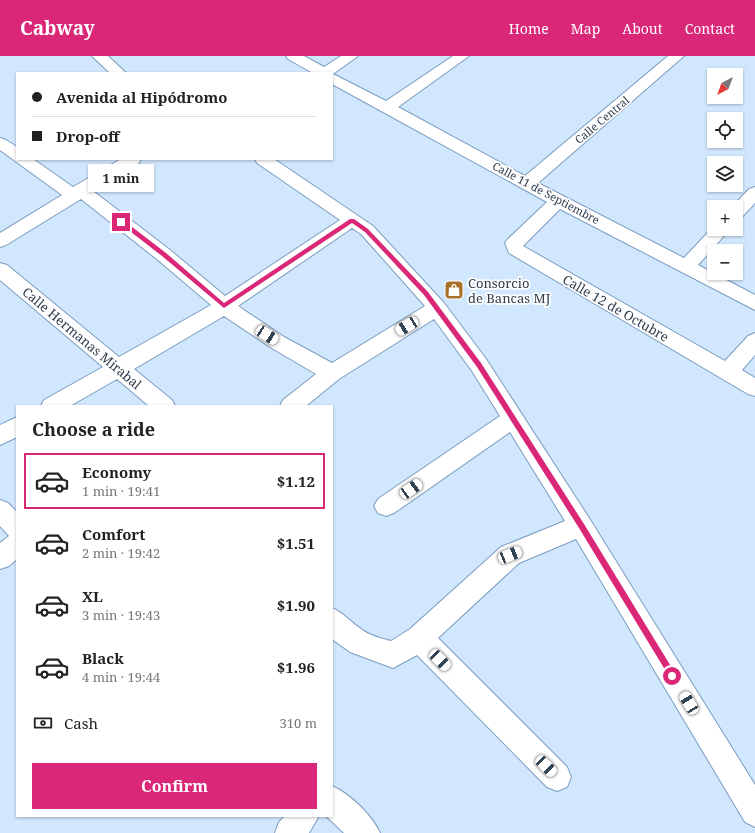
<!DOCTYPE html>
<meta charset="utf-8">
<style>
:root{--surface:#fff;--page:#f2f2f2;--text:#222;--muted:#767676;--line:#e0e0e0;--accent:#db2777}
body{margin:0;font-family:"Noto Serif",serif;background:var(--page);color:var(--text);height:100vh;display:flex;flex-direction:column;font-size:15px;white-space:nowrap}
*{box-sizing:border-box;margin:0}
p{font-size:13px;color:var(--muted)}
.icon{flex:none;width:22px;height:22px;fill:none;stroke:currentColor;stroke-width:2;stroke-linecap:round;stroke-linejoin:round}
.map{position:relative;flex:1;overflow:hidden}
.panel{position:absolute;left:16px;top:349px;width:317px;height:412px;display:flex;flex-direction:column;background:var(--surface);border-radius:0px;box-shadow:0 1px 3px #0004}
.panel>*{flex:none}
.banner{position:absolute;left:16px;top:16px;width:317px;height:88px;border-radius:0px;box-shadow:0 1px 3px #0004;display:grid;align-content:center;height:88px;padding:0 16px;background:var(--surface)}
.needle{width:26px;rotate:221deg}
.controls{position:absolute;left:707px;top:12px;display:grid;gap:8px}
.controls a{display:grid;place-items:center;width:36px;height:36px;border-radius:0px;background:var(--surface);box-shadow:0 1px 3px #0004;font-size:20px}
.end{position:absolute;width:18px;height:18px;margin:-9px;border:5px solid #db2777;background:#fff;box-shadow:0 0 0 2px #fff}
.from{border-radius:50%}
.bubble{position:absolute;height:28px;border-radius:0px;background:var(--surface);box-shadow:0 1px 3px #0004;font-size:13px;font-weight:700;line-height:28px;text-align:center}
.car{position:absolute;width:12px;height:24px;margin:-12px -6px;border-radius:5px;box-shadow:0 0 3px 1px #0007;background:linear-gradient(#fff 24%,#345 0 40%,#fff 0 76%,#345 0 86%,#fff 0)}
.banner b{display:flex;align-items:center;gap:14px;height:38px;font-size:15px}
.banner b+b{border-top:1px solid var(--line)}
.banner i{width:10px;height:10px;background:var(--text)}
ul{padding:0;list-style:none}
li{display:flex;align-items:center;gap:12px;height:56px;margin:0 8px 6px;padding:0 8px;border:2px solid transparent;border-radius:0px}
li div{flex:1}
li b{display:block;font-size:15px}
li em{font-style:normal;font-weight:700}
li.on{border-color:var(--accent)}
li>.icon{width:36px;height:36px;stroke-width:1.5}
h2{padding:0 16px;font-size:18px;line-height:48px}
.pay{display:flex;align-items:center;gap:10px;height:44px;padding:0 16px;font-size:15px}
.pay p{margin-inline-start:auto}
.cta{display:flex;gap:8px;margin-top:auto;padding:8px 16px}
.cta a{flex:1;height:46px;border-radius:0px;background:var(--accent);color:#fff;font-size:16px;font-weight:700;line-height:46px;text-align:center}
header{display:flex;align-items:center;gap:24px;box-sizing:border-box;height:56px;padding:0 20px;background:var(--accent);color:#fff}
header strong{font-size:19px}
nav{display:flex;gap:22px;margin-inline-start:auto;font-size:14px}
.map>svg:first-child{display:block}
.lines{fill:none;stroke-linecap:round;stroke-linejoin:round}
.street-casing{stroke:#7a9cc0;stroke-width:2}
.street{fill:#fff;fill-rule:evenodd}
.route{fill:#db2777}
.labels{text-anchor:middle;stroke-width:3.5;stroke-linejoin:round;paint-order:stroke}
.far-street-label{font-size:11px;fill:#2e3d4c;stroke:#fff}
.poi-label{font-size:13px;fill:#2e3d4c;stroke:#fff;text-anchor:start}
.street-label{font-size:13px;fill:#2e3d4c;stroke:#fff}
</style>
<header>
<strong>Cabway</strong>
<nav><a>Home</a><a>Map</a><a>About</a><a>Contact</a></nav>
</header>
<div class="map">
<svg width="755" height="777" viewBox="0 0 755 777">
<rect width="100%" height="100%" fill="#d1e7fe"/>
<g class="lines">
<defs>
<g id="street">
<path d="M92 0H108L126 17H110Z"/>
<path d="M286 0H304L324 11 341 0H358L333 18 386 45 453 0H469L398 51 525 120 668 0H684L538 127 684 202 714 170V173H730L698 209 755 239V254L560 153 523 190 725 305 748 280 755 277V299L742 314 755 322V340L748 338 509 197 505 187 508 183 547 146 332 28V17H313L288 3Z"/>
<path d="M0 82 6 84 17 91V103H33L73 131 121 103H141L139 107 93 135 170 194 225 240 340 164 257 107 255 103H274L373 170 444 247 486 303 589 462 755 729V771L745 766 576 483 519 507 438 582 567 711 571 721 567 731 557 735 547 731 417 599 393 612 350 596 332 583V552C344 557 350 566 361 573 370 580 380 582 391 585L410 573 501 491 565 465 510 376 394 457 386 460 378 457 374 450 378 443 500 360 472 315 434 263 339 323 306 350H280L283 344 316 318 270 291 224 260 134 313 172 344 175 350H149L117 323 70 350H41L44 344 103 311 0 224V207L7 209 119 301 211 249 158 204 81 143 6 189 0 191V177L62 139 0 94ZM352 172 361 178 425 250 332 307 284 281 238 250Z"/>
<path d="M755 131V147L742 161 736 163V151H732L749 133Z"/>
<path d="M17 361V381L0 389V369Z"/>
<path d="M0 444 8 447 17 456V503L9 510 0 513V487L9 480 0 470Z"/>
<path d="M332 730C350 738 372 759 380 777H344L326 760H332Z"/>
<path d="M285 760H319L309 777H275L279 766Z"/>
</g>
</defs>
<use href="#street" class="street-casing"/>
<use href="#street" class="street"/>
</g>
<path class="route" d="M350 163H354L368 173 428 236 481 307 584 468 675 617V622H670L579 472 477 311 424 239 365 176 352 167 224 252 162 200 118 166 123 164 166 197 224 247Z"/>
<defs>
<symbol id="shop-square" viewBox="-11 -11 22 22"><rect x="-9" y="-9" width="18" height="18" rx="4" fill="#a6702b" stroke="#fff"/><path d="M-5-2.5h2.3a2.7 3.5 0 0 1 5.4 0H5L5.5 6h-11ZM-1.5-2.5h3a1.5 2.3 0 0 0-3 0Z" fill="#fff"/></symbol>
</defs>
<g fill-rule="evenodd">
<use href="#shop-square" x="443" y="223" width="22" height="22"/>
</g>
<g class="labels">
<g class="far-street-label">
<text transform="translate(602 64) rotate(-40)" y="4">Calle Central</text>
<text transform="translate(546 137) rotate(28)" y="4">Calle 11 de Septiembre</text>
</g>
<g class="poi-label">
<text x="468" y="232">Consorcio<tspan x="468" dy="15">de Bancas MJ</tspan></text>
</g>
<g class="street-label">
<text transform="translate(616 252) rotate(30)" y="5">Calle 12 de Octubre</text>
<text transform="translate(82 282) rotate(40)" y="5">Calle Hermanas Mirabal</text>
</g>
</g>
</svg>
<div class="controls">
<a><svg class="needle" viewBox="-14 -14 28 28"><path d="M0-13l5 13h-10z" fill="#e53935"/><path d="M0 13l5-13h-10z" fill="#767676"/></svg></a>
<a><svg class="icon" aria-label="locate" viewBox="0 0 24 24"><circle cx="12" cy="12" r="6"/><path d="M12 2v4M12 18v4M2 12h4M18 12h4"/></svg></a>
<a><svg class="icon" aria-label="layers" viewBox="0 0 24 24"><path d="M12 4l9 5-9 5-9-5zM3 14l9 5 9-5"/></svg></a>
<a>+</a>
<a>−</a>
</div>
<i class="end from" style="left:672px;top:620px"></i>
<i class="end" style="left:121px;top:166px"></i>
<div class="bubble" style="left:88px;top:108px;width:66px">1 min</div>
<i class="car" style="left:407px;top:270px;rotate:239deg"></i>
<i class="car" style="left:267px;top:279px;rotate:123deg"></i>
<i class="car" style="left:411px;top:433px;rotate:55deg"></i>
<i class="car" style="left:510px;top:499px;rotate:68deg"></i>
<i class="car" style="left:440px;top:604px;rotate:135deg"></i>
<i class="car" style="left:689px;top:647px;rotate:329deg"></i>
<i class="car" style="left:546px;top:710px;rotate:135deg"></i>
<div class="banner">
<b><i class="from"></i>Avenida al Hipódromo</b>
<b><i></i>Drop-off</b>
</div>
<section class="panel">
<h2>Choose a ride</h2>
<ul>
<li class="on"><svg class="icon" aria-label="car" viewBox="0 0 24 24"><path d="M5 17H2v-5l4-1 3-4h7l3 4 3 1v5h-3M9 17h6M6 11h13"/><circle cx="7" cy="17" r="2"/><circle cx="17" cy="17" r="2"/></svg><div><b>Economy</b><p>1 min · 19:41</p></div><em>$1.12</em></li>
<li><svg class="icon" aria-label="car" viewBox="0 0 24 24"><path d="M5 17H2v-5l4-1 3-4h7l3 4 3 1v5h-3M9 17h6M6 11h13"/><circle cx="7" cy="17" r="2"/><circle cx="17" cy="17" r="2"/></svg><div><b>Comfort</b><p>2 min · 19:42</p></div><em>$1.51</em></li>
<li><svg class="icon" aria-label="car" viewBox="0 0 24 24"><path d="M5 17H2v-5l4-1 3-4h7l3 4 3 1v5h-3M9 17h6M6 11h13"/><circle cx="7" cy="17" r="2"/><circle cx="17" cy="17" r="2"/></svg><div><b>XL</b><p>3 min · 19:43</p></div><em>$1.90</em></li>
<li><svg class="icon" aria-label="car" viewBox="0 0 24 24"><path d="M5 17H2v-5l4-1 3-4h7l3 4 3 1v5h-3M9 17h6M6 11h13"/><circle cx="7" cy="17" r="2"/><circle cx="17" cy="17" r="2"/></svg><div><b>Black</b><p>4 min · 19:44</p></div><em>$1.96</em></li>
</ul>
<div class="pay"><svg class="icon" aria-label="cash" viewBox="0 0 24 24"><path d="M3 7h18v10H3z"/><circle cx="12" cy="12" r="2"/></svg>Cash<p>310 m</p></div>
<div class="cta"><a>Confirm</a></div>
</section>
</div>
